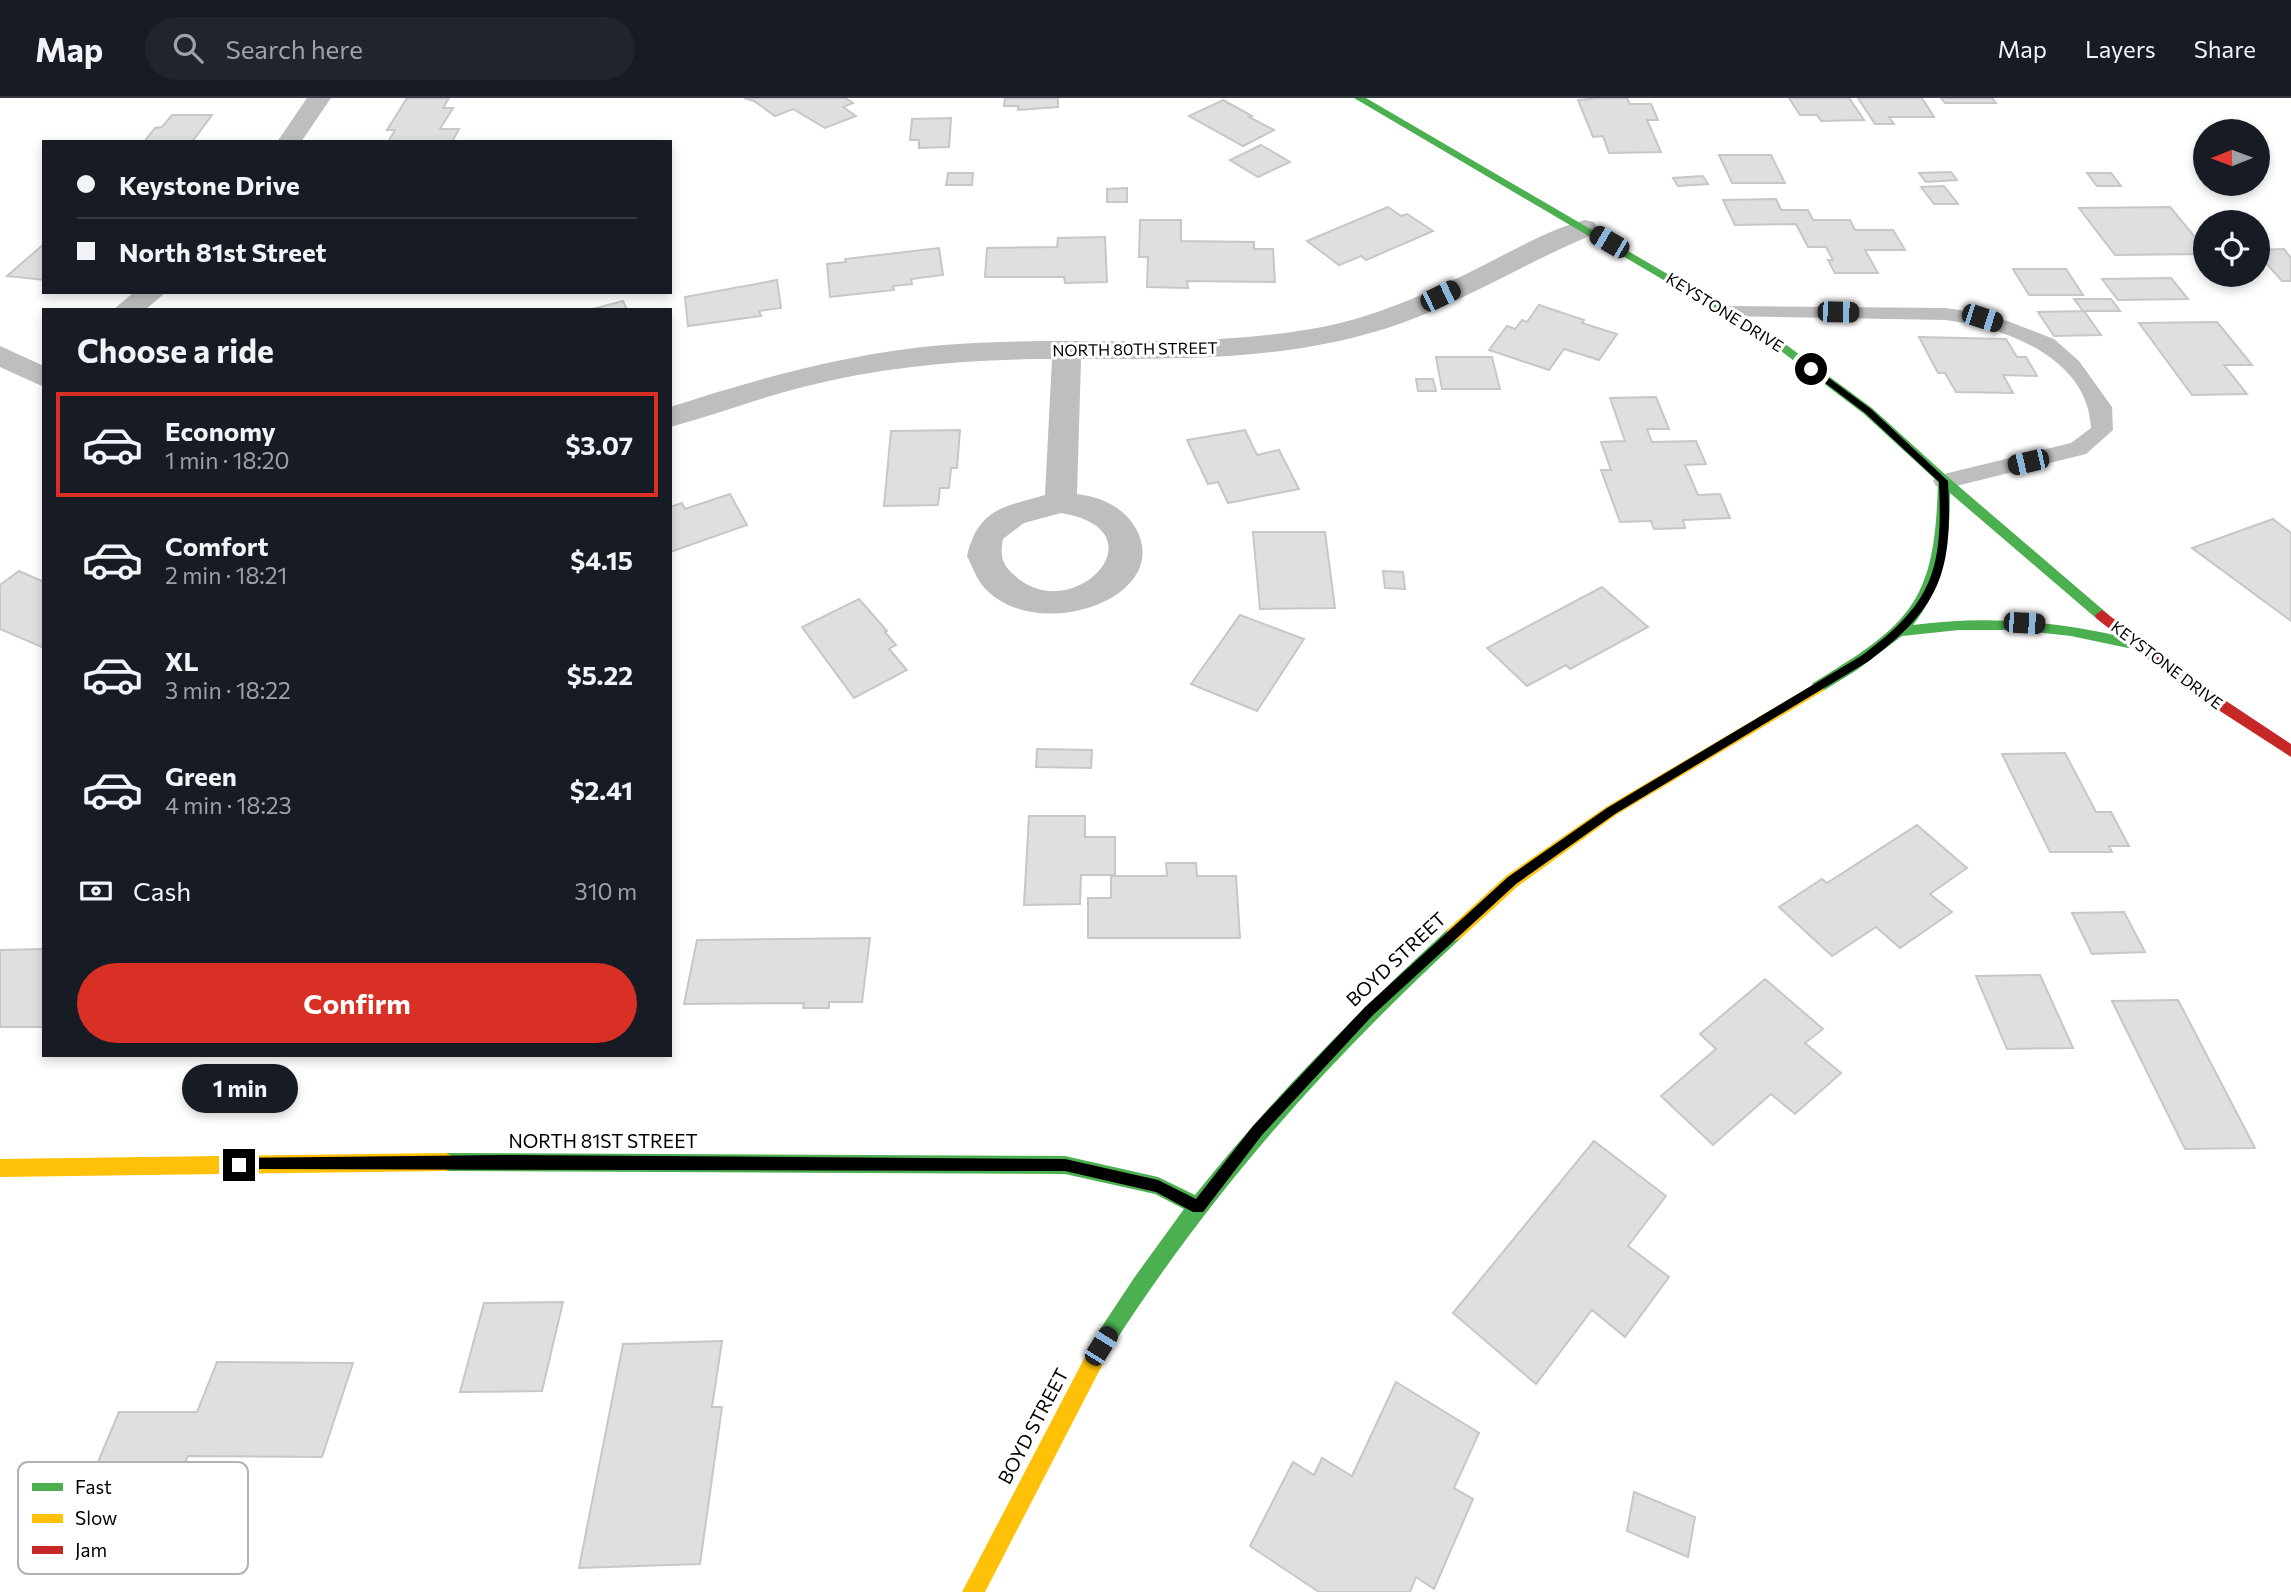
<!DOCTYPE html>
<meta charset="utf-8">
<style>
:root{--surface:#171b24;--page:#20242c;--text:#f1f3f6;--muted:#9ea1a6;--line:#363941;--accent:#d93025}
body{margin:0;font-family:Commissioner,sans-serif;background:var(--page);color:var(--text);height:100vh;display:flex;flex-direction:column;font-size:26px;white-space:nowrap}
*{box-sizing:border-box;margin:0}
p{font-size:23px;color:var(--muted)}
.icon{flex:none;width:38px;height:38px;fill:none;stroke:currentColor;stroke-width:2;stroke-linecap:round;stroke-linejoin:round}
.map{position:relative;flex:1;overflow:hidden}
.panel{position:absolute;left:42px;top:210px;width:630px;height:749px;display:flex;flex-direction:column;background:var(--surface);border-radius:0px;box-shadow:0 4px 10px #0003}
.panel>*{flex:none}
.top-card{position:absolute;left:42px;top:42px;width:630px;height:154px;border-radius:0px;box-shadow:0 4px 10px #0003;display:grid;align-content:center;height:154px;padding:0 35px;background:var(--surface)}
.needle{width:46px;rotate:269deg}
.buttons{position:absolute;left:2193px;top:21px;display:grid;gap:14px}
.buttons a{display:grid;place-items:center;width:77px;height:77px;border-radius:50%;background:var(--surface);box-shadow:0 4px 10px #0003;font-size:35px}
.end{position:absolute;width:32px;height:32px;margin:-16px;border:9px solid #000;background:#fff;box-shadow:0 0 0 4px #fff}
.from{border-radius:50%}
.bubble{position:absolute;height:49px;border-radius:24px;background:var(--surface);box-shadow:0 4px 10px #0003;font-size:23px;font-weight:700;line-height:49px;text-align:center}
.car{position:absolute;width:21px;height:42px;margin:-21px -10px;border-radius:9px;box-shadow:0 0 5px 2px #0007;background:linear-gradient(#222 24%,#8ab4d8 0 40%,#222 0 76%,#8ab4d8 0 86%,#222 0)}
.top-card b{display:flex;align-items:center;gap:24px;height:66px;font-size:26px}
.top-card b+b{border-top:2px solid var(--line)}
.top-card i{width:18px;height:18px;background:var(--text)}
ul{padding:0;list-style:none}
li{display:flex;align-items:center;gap:21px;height:105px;margin:0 14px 10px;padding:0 21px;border:4px solid transparent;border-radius:0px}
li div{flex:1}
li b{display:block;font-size:26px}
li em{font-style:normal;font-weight:700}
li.active{border-color:var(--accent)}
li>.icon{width:63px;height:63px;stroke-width:1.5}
h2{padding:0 35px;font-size:32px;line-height:84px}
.pay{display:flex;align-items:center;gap:18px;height:77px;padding:0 35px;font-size:26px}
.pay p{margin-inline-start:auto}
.primary-button{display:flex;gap:14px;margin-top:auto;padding:14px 35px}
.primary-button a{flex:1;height:80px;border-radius:42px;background:var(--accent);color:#fff;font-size:28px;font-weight:700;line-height:80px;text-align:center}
header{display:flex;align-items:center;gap:42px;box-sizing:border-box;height:98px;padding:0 35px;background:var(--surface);border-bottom:2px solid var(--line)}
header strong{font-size:33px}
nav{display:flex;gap:38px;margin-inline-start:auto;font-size:24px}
.search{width:490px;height:63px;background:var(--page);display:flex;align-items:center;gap:18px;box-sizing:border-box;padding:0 24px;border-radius:38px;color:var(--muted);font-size:26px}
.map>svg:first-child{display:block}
.building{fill:#dfdfdf;stroke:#c7c7c7;stroke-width:2}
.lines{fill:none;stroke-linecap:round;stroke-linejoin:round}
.lane{fill:#bebebe;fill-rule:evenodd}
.street{fill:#bebebe;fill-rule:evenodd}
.fast{fill:#4caf50;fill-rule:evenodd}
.slow{fill:#ffc107;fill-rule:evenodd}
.jam{fill:#c62828;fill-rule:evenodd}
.route{fill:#000}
.labels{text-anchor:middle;stroke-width:6;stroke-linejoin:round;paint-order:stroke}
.far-street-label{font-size:16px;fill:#000;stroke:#fff}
.street-label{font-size:19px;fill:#000;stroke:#fff}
.key{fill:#fff;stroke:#b2b2b2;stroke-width:2}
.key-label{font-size:19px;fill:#000}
</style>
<header>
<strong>Map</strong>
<div class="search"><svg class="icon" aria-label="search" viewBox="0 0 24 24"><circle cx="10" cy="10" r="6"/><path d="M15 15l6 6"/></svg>Search here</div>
<nav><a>Map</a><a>Layers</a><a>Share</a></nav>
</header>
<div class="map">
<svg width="2291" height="1494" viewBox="0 0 2291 1494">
<rect width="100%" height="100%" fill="#fff"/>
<g class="building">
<path d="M407 0H449L443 10H453L440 31H459L452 44H388L395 32H387Z"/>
<path d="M744 0H845L853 5 843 9 856 18 825 30 793 11 775 18 754 3Z"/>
<path d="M1005 0H1058V9L1018 12V8H1004Z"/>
<path d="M1599 0H1627L1630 6H1651L1658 22H1647L1661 54 1609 55 1603 38 1593 39 1578 2Z"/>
<path d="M1789 0H1849L1864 22 1821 23 1817 17H1800Z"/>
<path d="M1858 0H1922L1934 19H1889L1894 26H1875Z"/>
<path d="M1941 0H1992L1996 5H1945Z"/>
<path d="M1223 2 1252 18 1249 19 1274 32 1243 48 1189 18Z"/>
<path d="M172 17H212L192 44H144L155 30 162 29Z"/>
<path d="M951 20 949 49 919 50V42H910L912 21Z"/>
<path d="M1261 47 1290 64 1258 79 1230 62Z"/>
<path d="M1719 57H1771L1785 85H1732Z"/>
<path d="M1951 74 1957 82 1926 84 1919 75Z"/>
<path d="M948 75H973L972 87H946Z"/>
<path d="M2087 75H2111L2121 88H2097Z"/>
<path d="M1703 78 1708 86 1678 88 1673 80Z"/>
<path d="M1944 88 1958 106H1934L1921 89Z"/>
<path d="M1127 90V104H1107V91Z"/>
<path d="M1776 101 1781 112H1808L1813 122H1850L1855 132H1893L1905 152H1865L1878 175H1835L1828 162H1833L1826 149H1808L1796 126 1735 127 1723 102Z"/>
<path d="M1388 109 1401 118 1407 116 1433 133 1366 162 1361 158 1339 167 1307 143Z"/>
<path d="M2170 109 2205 151V156L2115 157 2079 110Z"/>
<path d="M1140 122H1181V143L1254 144V151H1273L1275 184 1187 183 1188 190 1147 189 1148 159H1139Z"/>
<path d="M1105 139 1107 184 1065 185 1064 179H985L987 150 1057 149 1058 140Z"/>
<path d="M44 146V182L7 178Z"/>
<path d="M939 150 943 177 911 181 912 186 893 188 894 192 830 199 827 166 846 164 845 161Z"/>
<path d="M2284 151 2291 160V183H2282L2258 156V152Z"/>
<path d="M2013 171H2066L2083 197H2029Z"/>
<path d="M2171 180 2188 201 2118 202 2102 181Z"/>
<path d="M777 182 781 210 759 213 761 218 688 228 685 199Z"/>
<path d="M2074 201H2111L2120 213H2084L2101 237 2054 238 2038 214 2083 213Z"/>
<path d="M623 203 627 212H589Z"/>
<path d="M1539 207 1584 222 1582 225 1617 236 1599 262 1564 251 1549 272 1489 252 1507 228 1515 231 1522 222 1527 224Z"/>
<path d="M2217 224 2252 267H2224L2247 296 2192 297 2139 225Z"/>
<path d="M1919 239 2006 241 2017 259H2026L2037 278 2003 277 2013 295 1956 294 1945 275H1938Z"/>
<path d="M1436 259H1492L1500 291H1442Z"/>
<path d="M1416 281H1433L1436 293H1418Z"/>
<path d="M1656 299 1669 331H1647L1652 344 1696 343 1706 366 1685 367 1698 397 1720 396 1730 420 1683 422 1685 430 1654 431 1651 423 1620 424 1601 372H1611L1601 344 1625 343 1610 300Z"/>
<path d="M960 332 957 370H951L949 390H940L938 407 884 408 891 333Z"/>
<path d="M1245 332 1257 357 1279 352 1299 391 1228 405 1218 384 1208 386 1187 342Z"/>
<path d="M730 396 747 427 670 454V409L682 405 685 411Z"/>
<path d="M2273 421 2291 435V523L2192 450Z"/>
<path d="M1253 434H1325L1335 510 1260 511Z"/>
<path d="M19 473 44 484V550L0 531V487Z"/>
<path d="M1383 473 1403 474 1405 491 1385 490Z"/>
<path d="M1602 489 1648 529 1570 571 1566 567 1527 588 1487 550Z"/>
<path d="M859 501 887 533 885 534 896 547 889 551 907 572 854 600 802 529Z"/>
<path d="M1240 517 1304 541 1257 613 1191 586Z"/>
<path d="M1037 651 1092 652 1091 670 1036 669Z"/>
<path d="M2065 655 2096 714H2111L2129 748H2109L2112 754H2050L2002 656Z"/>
<path d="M1029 718H1085V739H1115V777H1081L1080 806 1024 807Z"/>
<path d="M1917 727 1967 770 1930 796 1952 814 1900 850 1876 829 1832 858 1779 809 1822 781 1827 785Z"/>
<path d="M1166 765H1196L1197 778H1236L1240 840H1088V800H1111V778H1167Z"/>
<path d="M2124 814 2145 854 2092 856 2072 815Z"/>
<path d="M870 840 862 904H829V910H803L804 905 684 906 697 842Z"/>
<path d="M44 851V929H0V852Z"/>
<path d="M2040 877 2073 950 2007 951 1976 878Z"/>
<path d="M1765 881 1823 931 1805 945 1841 975 1795 1016 1771 996 1713 1047 1661 998 1716 951 1700 936Z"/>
<path d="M2178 902 2255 1050 2185 1051 2112 903Z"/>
<path d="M1594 1043 1666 1098 1628 1148 1669 1179 1625 1239 1592 1212 1536 1286 1453 1215Z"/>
<path d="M563 1204 542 1293 460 1294 484 1205Z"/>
<path d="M722 1243 712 1309H722L700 1466 579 1470 623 1246Z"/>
<path d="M217 1264 353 1265 322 1359 188 1358 172 1398 84 1397 119 1314H197Z"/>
<path d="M1396 1284 1479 1335 1454 1390 1473 1401 1434 1491 1416 1479 1410 1494H1319L1250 1448 1293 1364 1314 1377 1322 1360 1352 1378Z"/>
<path d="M1634 1394 1695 1419 1688 1459 1627 1433Z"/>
</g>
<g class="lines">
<path class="lane" d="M1728 208 1945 210 1989 216 2054 241 2079 263 2112 309 2113 332 2086 356 1944 391 1936 388 1933 383 1936 378 2071 345 2091 330C2088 259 2004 229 1945 222L1721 218 1718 214Z"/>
<g class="street">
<path d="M307 0H331L301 44H277Z"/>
<path d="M1585 122 1594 124 1598 130 1594 136C1529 163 1468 201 1402 225 1299 262 1188 261 1081 261L1077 396C1101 399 1122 408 1135 429 1177 501 1032 549 982 487 976 479 972 468 967 458 978 411 1003 409 1045 397L1052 261C968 261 885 268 803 289 758 300 715 317 670 329V309C759 280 850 255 943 247 1065 237 1189 252 1311 231 1373 221 1428 195 1484 167 1516 151 1550 131 1585 122ZM1061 415C1163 432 1078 525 1020 482 1004 469 999 462 1003 441L1024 425Z"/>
<path d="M134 194H166L145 212H113Z"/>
<path d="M0 248 44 268V289L0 269Z"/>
</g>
<g class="fast">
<path d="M1354 0H1366L1777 240 1872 310 1949 380 2109 517 2107 521H2097L1950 395C1950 444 1944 488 1913 527 1986 517 2056 523 2128 540L2133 541 2135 545 2133 549 2128 550 2071 538 2015 532H1959L1902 538 1857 572 1823 593H1813L1811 589 1813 585C1912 525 1935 504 1938 384L1864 316 1769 244Z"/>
<path d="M1454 829 1460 831 1462 836 1460 841C1323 968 1212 1093 1111 1250L1104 1253 1097 1250 1094 1243 1097 1236 1134 1180 1184 1111 1155 1096 1065 1076 446 1073 440 1070 437 1064 440 1058 446 1055 1065 1058 1158 1079 1195 1097C1271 1001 1358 914 1448 831Z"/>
</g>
<g class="slow">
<path d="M1818 584 1825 589 1823 593 1616 717 1518 788 1460 841 1454 843 1448 841 1446 836 1448 831 1506 778 1606 709Z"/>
<path d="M446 1055 452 1058 455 1064 452 1070 446 1073 0 1079V1061Z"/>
<path d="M1104 1233 1111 1236 1114 1243 1111 1250 985 1494H962L1097 1236Z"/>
</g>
<path class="jam" d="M2102 512 2199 585 2291 646V659L2189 593 2097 521 2095 517Z"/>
</g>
<path class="route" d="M1808 269H1814L1871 311 1948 383C1953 473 1941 509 1869 563L1615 716 1516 786 1373 917 1262 1037 1203 1114H1193L1156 1094 1065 1073 235 1071 233 1067 239 1060 506 1057 1065 1061 1158 1082 1196 1101 1253 1028 1365 909 1508 779 1607 710 1861 558C1933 505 1943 472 1939 384L1865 315 1808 272Z"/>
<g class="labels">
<g class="far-street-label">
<text transform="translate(1725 214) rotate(32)" y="6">KEYSTONE DRIVE</text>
<text transform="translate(1135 251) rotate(-1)" y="6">NORTH 80TH STREET</text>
<text transform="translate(2167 567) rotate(37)" y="6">KEYSTONE DRIVE</text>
</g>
<g class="street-label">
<text transform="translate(1396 861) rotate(-43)" y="7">BOYD STREET</text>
<text x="603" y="1050">NORTH 81ST STREET</text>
<text transform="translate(1033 1328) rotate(-62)" y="7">BOYD STREET</text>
</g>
</g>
<rect x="18" y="1364" width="230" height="112" rx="10" class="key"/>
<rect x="32" y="1385" width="31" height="8" fill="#4caf50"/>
<rect x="32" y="1416" width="31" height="9" fill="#ffc107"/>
<rect x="32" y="1448" width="31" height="8" fill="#c62828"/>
<g class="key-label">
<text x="75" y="1396">Fast</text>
<text x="75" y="1427">Slow</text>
<text x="75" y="1459">Jam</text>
</g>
</svg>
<div class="buttons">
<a><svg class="needle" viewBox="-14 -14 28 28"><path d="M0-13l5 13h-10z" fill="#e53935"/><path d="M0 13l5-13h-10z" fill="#9ea1a6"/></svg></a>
<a><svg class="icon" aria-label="locate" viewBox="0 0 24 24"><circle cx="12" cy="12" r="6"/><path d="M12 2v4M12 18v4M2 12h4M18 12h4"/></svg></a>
</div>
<i class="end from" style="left:1811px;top:271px"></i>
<i class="end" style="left:239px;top:1067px"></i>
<div class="bubble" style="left:182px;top:966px;width:116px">1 min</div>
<i class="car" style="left:1609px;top:144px;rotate:300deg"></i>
<i class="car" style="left:1440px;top:198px;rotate:64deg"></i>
<i class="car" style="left:1838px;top:214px;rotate:91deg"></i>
<i class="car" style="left:1982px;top:220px;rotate:108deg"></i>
<i class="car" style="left:2028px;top:364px;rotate:257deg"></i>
<i class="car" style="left:2024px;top:525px;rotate:93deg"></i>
<i class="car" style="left:1101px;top:1248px;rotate:32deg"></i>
<div class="top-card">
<b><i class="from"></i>Keystone Drive</b>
<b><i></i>North 81st Street</b>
</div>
<section class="panel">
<h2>Choose a ride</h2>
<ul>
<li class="active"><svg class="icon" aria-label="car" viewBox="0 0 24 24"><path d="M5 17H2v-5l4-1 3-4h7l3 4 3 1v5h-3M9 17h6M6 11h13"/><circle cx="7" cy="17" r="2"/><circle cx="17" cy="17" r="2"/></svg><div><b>Economy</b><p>1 min · 18:20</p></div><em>$3.07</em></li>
<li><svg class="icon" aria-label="car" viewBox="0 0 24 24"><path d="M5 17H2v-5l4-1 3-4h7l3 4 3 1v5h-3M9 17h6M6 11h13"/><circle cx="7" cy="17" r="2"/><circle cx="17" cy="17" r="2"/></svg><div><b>Comfort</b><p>2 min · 18:21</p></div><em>$4.15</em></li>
<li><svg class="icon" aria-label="car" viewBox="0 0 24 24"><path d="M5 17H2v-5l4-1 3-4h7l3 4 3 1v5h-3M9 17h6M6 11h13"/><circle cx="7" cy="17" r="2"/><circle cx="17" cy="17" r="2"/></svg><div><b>XL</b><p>3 min · 18:22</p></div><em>$5.22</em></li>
<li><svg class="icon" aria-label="car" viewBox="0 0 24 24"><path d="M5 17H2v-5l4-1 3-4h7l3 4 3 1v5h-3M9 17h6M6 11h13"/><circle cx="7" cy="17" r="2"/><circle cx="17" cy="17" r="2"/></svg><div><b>Green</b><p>4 min · 18:23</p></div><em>$2.41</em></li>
</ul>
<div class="pay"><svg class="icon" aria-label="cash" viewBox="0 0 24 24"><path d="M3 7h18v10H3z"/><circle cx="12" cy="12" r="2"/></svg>Cash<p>310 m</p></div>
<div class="primary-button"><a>Confirm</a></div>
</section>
</div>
